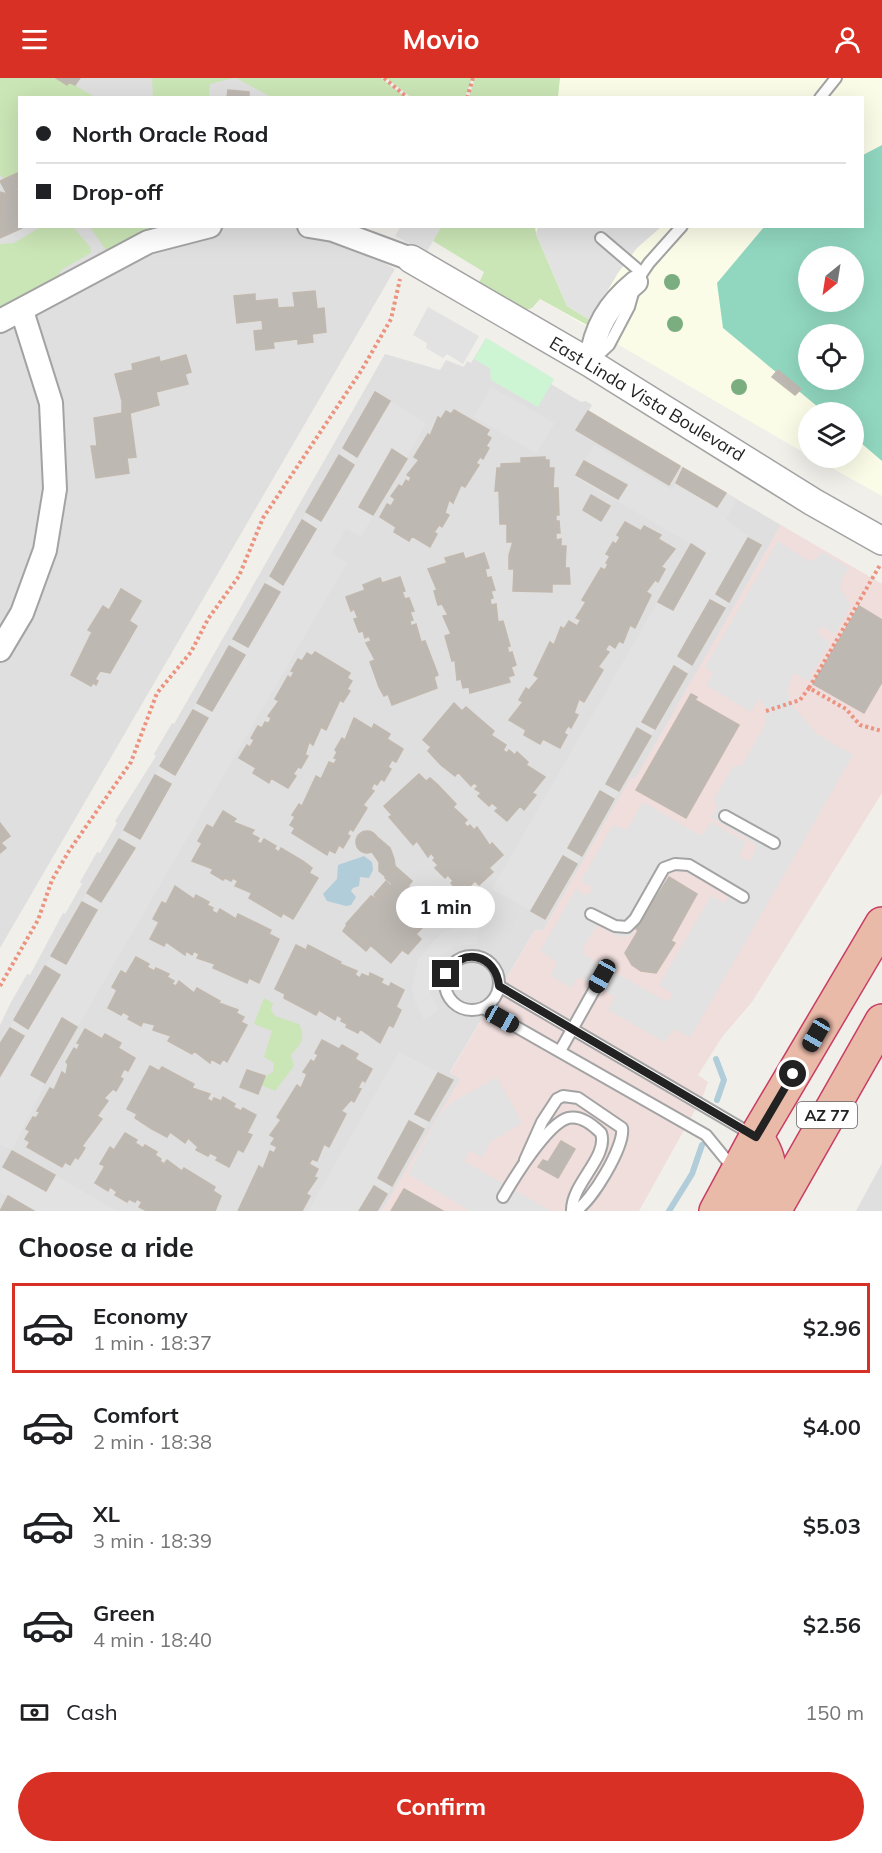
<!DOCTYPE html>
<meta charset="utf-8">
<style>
:root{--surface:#fff;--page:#f6f6f6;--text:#202124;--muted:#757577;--line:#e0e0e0;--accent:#d93025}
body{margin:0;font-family:Mulish,sans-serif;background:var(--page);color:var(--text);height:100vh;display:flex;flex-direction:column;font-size:22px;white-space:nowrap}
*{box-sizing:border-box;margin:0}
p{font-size:20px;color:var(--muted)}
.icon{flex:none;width:33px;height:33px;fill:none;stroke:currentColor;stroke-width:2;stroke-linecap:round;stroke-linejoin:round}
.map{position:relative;height:1133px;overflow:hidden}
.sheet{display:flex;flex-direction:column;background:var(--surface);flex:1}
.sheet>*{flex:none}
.guide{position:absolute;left:18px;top:18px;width:846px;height:132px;border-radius:0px;box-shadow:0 6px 24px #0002;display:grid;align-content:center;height:132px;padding:0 18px;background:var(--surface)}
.needle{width:39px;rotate:210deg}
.tools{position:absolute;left:798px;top:168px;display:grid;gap:12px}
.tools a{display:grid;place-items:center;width:66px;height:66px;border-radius:50%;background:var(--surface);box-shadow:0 6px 24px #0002;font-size:30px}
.end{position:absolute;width:27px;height:27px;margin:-14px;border:8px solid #222;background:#fff;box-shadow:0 0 0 3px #fff}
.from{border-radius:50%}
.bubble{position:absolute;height:42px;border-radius:21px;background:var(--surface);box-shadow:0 6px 24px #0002;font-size:20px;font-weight:700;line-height:42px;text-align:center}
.car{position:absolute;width:18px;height:36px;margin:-18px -9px;border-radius:8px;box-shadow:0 0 4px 2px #0007;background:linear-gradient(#222 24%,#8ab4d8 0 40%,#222 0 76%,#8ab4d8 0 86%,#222 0)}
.guide b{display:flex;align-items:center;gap:21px;height:57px;font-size:22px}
.guide b+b{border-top:2px solid var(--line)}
.guide i{width:15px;height:15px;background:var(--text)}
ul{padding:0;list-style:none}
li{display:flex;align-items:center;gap:18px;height:90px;margin:0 12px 9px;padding:0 6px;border:3px solid transparent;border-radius:0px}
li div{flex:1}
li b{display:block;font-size:22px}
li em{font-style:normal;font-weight:700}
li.on{border-color:var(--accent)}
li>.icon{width:54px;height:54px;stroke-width:1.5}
h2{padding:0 18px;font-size:27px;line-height:72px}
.pay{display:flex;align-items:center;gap:15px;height:66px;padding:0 18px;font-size:22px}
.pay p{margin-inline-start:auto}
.primary-button{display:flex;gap:12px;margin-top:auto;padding:12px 18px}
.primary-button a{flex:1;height:69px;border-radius:36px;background:var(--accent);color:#fff;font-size:24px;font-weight:700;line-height:69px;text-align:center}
header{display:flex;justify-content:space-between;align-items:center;height:78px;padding:0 18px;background:var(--accent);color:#fff;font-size:27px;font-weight:700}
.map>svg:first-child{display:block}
.residential{fill:#e0dfdf}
.commercial{fill:#efdedc}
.education{fill:#fbfce8;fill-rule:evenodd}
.grass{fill:#cae5b6}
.park{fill:#cdf5d3}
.pitch{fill:#91d7c0;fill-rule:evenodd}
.parking{fill:#e2e2e2;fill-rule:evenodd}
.water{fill:#b0cdd9}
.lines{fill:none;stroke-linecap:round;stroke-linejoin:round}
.stream{stroke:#b0cdd9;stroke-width:6}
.building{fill:#beb8b3;stroke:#c1b8ae;stroke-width:1.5}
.service-casing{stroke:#a3a3a3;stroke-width:14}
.minor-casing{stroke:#a3a3a3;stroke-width:26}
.tertiary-casing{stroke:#a3a3a3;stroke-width:30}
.trunk-casing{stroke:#c93d63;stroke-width:36}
.path{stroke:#ec9380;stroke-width:4;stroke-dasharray:3 3;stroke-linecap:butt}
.service{stroke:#fff;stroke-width:10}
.minor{stroke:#fff;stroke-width:22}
.tertiary{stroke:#fff;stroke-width:27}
.trunk{stroke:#e9baa8;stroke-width:33}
.tree{fill:#7aad7f}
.route{stroke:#222;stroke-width:8}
.labels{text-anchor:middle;stroke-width:4.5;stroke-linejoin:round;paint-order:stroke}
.shield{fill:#fff;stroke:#646464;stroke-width:1.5}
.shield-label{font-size:16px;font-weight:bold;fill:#222}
.street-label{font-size:18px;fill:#222;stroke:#fff}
</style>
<header><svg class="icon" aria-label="menu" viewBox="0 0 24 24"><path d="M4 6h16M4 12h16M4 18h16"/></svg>Movio<svg class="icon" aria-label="person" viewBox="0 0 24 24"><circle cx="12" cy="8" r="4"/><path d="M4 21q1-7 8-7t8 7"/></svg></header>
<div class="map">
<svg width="882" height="1133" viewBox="0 0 882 1133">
<rect width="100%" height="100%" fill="#f1efea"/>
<g class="residential">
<path d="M0 0H320L354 19 20 20V148L357 149 348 164 395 191 0 870Z"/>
<path d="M486 260 554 301 551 306 581 324 586 323 592 327 588 334 781 447 635 702 631 700 543 853 535 852 450 994 461 1001 382 1133H0V947L10 926 27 896 30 897 63 835 65 836 82 806 80 804 97 774 100 775 117 745 115 743 156 678 154 676 172 645 174 646 385 276 440 292 446 282 464 289 467 283 471 285Z"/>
<path d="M882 1085V1133H856Z"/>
</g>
<path class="commercial" d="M781 447 882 506V715L752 924 722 959 698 997 708 1004 703 1018 639 1133H382L460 1001 450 995 535 852 543 853 631 699 635 701Z"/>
<path class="education" d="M526 0H882V418L814 380H854V334H808V377L540 221 504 149 862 148V20L515 19ZM808 178H854V224H808ZM808 256H854V302H808Z"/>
<g class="grass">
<path d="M0 0H56L67 7 69 4 95 19 20 20 19 94 5 101 0 97Z"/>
<path d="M152 0H234L210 6 209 19 153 20Z"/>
<path d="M236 0H381L405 19H271Z"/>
<path d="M386 0H472L465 19H411Z"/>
<path d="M475 0H560L558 19H469Z"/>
<path d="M41 149H73L90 169 91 175 61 192 58 201 0 231V166L14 165Z"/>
<path d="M90 149H160V153L108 175Z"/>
<path d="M441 149H535L536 156 567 228 590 242 587 247 540 221 532 230 519 234 477 209 484 194 433 163Z"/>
<path d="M264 920 273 925 271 932 275 938 299 946C306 959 301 967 291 977L294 988 275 1013 261 1007 265 999 273 994 274 985 264 979 272 953 254 946Z"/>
</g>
<path class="park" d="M486 260 554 301 538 329 491 302 490 290 474 281Z"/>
<path class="pitch" d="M882 67V383L854 359V334H824L723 250 717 205 764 149 862 148 863 77ZM808 178H854V224H808ZM808 256H854V302H808Z"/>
<g class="parking">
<path d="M400 149H441L426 175 395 158Z"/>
<path d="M538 149H661L637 170 618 195 590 242 567 228 536 156Z"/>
<path d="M428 229 479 258 463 286 447 276 443 280 426 270 427 265 413 257Z"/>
<path d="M491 309 555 345 536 375 474 339Z"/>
<path d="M375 314 426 345 361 459 346 451 332 475 347 485 45 1005 12 1072 0 1067V966Z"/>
<path d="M594 367 672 412 683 390 737 421 726 442 761 467 545 841 492 811 691 466 575 399Z"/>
<path d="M778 463 807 482 813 483 822 474 849 490 841 502 840 511 851 527 835 556 823 549 818 551 819 557 830 564 808 603 794 595 787 611 792 627 817 656 853 677 690 960 674 951 664 964 608 932 614 921 613 918 582 900H577L572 910 551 898 557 884 540 873 576 811 585 817 591 814V809L581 803 613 747 627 752 643 724 701 758 711 744 746 764 739 778 749 784 755 773V766L711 739 717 730 714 721 733 689 742 687 765 647V629L760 620 751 634 706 607 713 595 705 589ZM682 792 726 815 728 819 724 825 711 818 659 907 672 915 670 922 665 923 583 876V870L597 847 620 859 630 858 668 796Z"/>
<path d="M466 848 479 849 476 866 456 868 439 879 430 902 431 917 439 932 424 942 415 924 412 910 418 882 436 860 449 852Z"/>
<path d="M399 974 453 1002 392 1108 377 1133H308Z"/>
<path d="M497 999 522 1045 490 1064 482 1080 470 1072 464 1083 551 1133H470L408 1096 439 1038 451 1025Z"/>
<path d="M12 1073 55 1097 117 1133H34L0 1114V1094Z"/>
</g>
<path class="water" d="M364 778 372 784 373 792 369 800 360 799 359 808 353 810 351 813 356 819 351 827 346 828 327 823 323 816 337 801 338 787Z"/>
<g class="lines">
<g class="stream">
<path d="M716 981 724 1002 717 1022"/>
<path d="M669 1133 692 1096 702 1067"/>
</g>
</g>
<g class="building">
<path d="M56 0H80L75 7 69 4 67 7Z"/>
<path d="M228 12 249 14V20H227Z"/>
<path d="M20 94V108L15 112H20L19 143 22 150 0 160V114L7 116 0 103Z"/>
<path d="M315 213 317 231 324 230 326 254 312 256 313 264 298 266V261L281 263 273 264 274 270 256 272 254 253 263 252 262 242 237 245 234 218 255 216V223L277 221 278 230 295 229 293 215Z"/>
<path d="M186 277 191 294 185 296 188 306 156 314 159 327 130 335 136 379 127 380 129 395 96 400 91 368H97L94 340 122 335V323L115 296 133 292 132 286 159 279 160 284Z"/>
<path d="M778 292 801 311 795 317 772 299Z"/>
<path d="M375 314 390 323 357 379 343 370Z"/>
<path d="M454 332 489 352 486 357 491 360 486 368 489 370 483 381 480 379 476 385 479 387 465 409 461 407 453 425 449 422 445 435 449 437 442 449 439 447 434 454 437 456 430 469 412 458 409 463 394 454 396 449 380 439 387 426 391 428 395 421 391 418 399 407 402 409 406 402 409 404 411 399 407 397 419 382 414 379 428 356 430 358 438 339 441 341 446 333 451 336Z"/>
<path d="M588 333 680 388 669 407 576 352Z"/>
<path d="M392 371 407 381 373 437 359 429Z"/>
<path d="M339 377 354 387 321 443 306 434Z"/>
<path d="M545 379V382H549V390H554L553 410H558L559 437H556V443H559L560 455H556V462L561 461V468H566L565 490H569L570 506H552V514L513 513 514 491H509V477L513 464H507V446H500L499 413H495L497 390H501V386L521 385V380Z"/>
<path d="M584 383 627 407 618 421 576 397Z"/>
<path d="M683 390 726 415 717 429 676 405Z"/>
<path d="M591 417 610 428 601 443 583 432Z"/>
<path d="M302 442 316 451 283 507 270 498Z"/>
<path d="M625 444 641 453 644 448 661 457 658 461 675 471 661 489 665 491 658 504 655 502 646 514 651 517 635 550 630 547 623 565 619 563 615 570 609 566 605 572 609 574 598 589 603 592 584 624 579 621 574 635 578 637 571 650 568 648 564 655 567 657 560 670 543 661 540 666 524 657 526 652 509 642 523 624 519 622 526 610 529 612 539 600 534 597 550 564 554 567 561 549 564 551 569 543 577 548 581 542 576 540 586 524 582 522 601 490 605 492 608 486 606 485 610 478 606 476 613 464 616 466 620 459 617 457Z"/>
<path d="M748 460 761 467 729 524 716 516Z"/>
<path d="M691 466 705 475 673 532 658 524Z"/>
<path d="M463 475 465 481 484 475 489 490 485 491 487 500 491 499 495 512 491 513 493 520 490 521 491 527 496 526 498 544 503 543 510 568 507 569 509 575 512 574 516 587 511 589 514 597 508 599 510 604 470 615 469 609 463 610 461 601 457 602 455 582 452 583 445 558 451 556 443 538 448 537 442 526 438 527 434 513 437 512 428 491 447 485 445 480Z"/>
<path d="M400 499 405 513 402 514 405 521 409 520 414 533 410 534 413 542 410 543 411 548 416 546 421 564 425 563 438 597 434 599 437 610 392 627 388 616 384 618 379 609 370 584 375 582 366 565 371 563 369 558 365 560 363 553 359 554 354 541 358 540 354 531 351 533 346 519 365 512 363 507 380 500 382 505Z"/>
<path d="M265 506 280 514 248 569 233 561Z"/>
<path d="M121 511 141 523 129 543 137 548 110 595 100 593 95 601 98 603 96 607 93 605 91 608 71 597 92 554 88 552 103 528 109 532Z"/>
<path d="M710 522 725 530 692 587 678 578Z"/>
<path d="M859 528 882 542V604L864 635 813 606Z"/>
<path d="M229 568 245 577 212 633 197 625Z"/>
<path d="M315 574 350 595 347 600 352 603 347 611 350 613 343 624 340 622 326 652 321 649 313 667 309 664 305 677 308 678 301 690 298 689 293 696 296 698 288 710 271 700 269 705 253 695 256 690 239 680 247 667 250 669 254 662 251 660 258 648 262 650 265 644 269 645 271 640 268 638 279 623 275 621 288 598 291 600 294 594 291 593 298 581 302 583 307 575 312 578Z"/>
<path d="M674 588 687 596 655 651 642 644Z"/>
<path d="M691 616 697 619 695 622 739 647 686 740 636 712Z"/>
<path d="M454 625 462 633 466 629 494 653 491 657 506 667 503 672 507 675 509 672 515 677 517 674 528 684 526 687 545 699 532 715 536 717 524 732 520 728 507 743 495 733 498 730 492 725 489 728 478 718 481 715 475 711 478 708 474 705 471 708 458 694 455 698 441 687 428 673 431 669 423 662Z"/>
<path d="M193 632 208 640 175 697 160 688Z"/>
<path d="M354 640 372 651 374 646 390 656 387 661 403 671 396 684 392 682 388 689 391 691 384 703 381 701 377 707 374 705 371 711 374 713 363 727 367 730 353 753 350 751 347 756 350 758 343 770 339 767 335 775 329 772 327 777 292 755 295 750 290 747 295 739 292 737 299 726 302 728 316 698 321 701 329 684 334 686 337 681 334 680 337 674 335 672 342 660 345 662Z"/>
<path d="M637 650 651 658 619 713 606 706Z"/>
<path d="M419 696 426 703 430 700 438 707 456 726 453 729 467 742 464 745 467 749 470 747 474 752 477 749 490 768 492 765 503 777 489 790 493 794 479 807 475 803 461 817 451 805 453 803 448 797 445 800 435 790 438 787 433 782 435 780 431 775 428 779 417 763 413 767 389 739 392 737 384 728Z"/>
<path d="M155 697 171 706 140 761 124 752Z"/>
<path d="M600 713 614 721 582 778 568 770Z"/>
<path d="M223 733 236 741 233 744 254 752 251 756 259 760 257 764 261 766 264 761 276 768 274 771 279 774 281 770 303 783 312 790 309 795 318 800 293 841 283 835 281 839 249 820 252 815 235 808 238 803 233 800 231 803 225 800 223 802 211 795 213 791 192 783 202 765 198 763 207 747 213 750Z"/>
<path d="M0 745 10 758 1 765 6 770 0 775Z"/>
<circle cx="367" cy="764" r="11"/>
<path d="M376 758 390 770 394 781 395 788 386 799 379 793V784L372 774 377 767Z"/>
<path d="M119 761 135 770 101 824 87 815Z"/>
<path d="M563 778 577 786 545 841 531 833Z"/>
<path d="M395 788 412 803 408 808 438 834 416 856 421 861 408 876 402 872 391 885 346 846 371 818 379 822 392 806 385 800Z"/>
<path d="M669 799 697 816 671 863 675 865 656 895 641 893 632 887 625 875 638 853 636 851Z"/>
<path d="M386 803 391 808 379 822 374 817Z"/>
<path d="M175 808 194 821 196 817 209 824 207 827 213 830 212 833 217 836 220 831 236 841 238 836 271 852 269 856 279 861 259 905 249 900 247 905 213 890 215 886 197 880 199 876 194 873 192 877 186 873 185 877 166 864 164 868 150 861 159 844 153 841 162 824 166 826Z"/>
<path d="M426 810 441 824 435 831 420 818Z"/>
<path d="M82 824 97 832 66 886 51 878Z"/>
<path d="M347 847 370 868 366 873 343 853Z"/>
<path d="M296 867 306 872 308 867 341 884 340 886 357 893 355 897 360 900 362 896 369 899 370 895 383 901 381 905 389 909 391 905 404 912 396 929 401 932 393 949 389 947 380 965 360 951 358 955 346 949 347 946 341 943 342 940 337 937 335 942 319 932 316 937 284 920 285 916 275 911Z"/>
<path d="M136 879 149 886 147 889 154 893 156 890 169 896 167 899 174 903 172 906 176 908 179 903 194 915 197 910 220 923 219 925 238 932 236 935 244 939 241 944 247 947 227 984 223 981 220 986 211 981 210 985 194 973 192 976 168 963 171 958 153 952 155 947 143 944 141 948 128 941 130 938 123 934 121 937 108 930 117 912 112 909 121 893 126 896Z"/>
<path d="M45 888 60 897 28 951 14 942Z"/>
<path d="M62 940 77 949 45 1005 31 997Z"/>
<path d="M10 950 24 958 0 998V966Z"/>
<path d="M85 951 102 961 105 956 121 965 118 970 135 980 128 993 124 991 120 999 123 1001 116 1013 113 1011 104 1020 108 1023 97 1038 102 1041 82 1068 85 1070 78 1081 75 1079 70 1087 65 1084 62 1089 27 1069 30 1064 25 1061 30 1053 26 1051 33 1039 36 1040 40 1034 37 1033 50 1010 54 1012 62 994 66 997 68 986 66 984 74 970 77 972 80 966 77 965Z"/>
<path d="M322 962 339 971 342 967 358 976 355 981 372 991 365 1004 362 1002 358 1010 361 1011 354 1024 351 1022 341 1033 346 1036 329 1069 324 1066 317 1083 312 1081 309 1086 318 1091 314 1099 317 1100 306 1116 310 1118 302 1133H238L259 1088 263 1091 270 1073 274 1075 277 1069 271 1066 275 1060 270 1057 281 1042 277 1039 297 1007 301 1010 307 996 303 994 311 982 314 984 318 977 315 975Z"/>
<path d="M150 988 159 993 162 989 194 1006 192 1010 210 1016 207 1021 212 1024 214 1020 221 1023 223 1019 235 1026 233 1029 241 1033 243 1030 256 1037 247 1055 252 1057 243 1074 238 1071 229 1089 216 1082 218 1079 210 1075 208 1078 196 1072 198 1069 188 1060 185 1065 170 1054 167 1059 152 1051 135 1040 137 1036 127 1031Z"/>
<path d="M247 992 265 998 258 1016 240 1009Z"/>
<path d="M438 995 453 1002 429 1043 415 1036Z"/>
<path d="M409 1043 424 1051 392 1108 378 1100Z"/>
<path d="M125 1055 137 1062 135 1065 143 1070 145 1067 157 1074 155 1077 161 1081 160 1083 164 1086 167 1082 182 1093 184 1090 215 1109 213 1113 221 1118 215 1133H147L139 1129 142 1124 137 1121 135 1124 129 1121 127 1124 115 1117 117 1114 110 1109 108 1113 95 1105 105 1088 100 1086 110 1069 114 1072Z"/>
<path d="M561 1063 575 1071 558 1100 538 1089 543 1082 548 1084Z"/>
<path d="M12 1073 55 1097 46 1113 3 1089Z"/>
<path d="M374 1108 387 1116 377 1133H359Z"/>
<path d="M404 1111 443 1133H391Z"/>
<path d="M8 1118 34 1133H0Z"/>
</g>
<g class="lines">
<defs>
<g id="service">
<path d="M820 20 836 0"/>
<path d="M601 160 642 195"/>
<path d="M594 281 609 267 629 229 636 204 649 185 682 148"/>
<path d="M725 738 774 765"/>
<path d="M591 836 615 848 627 849 635 841 664 790 675 786 689 787 743 819"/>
<circle cx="472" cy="905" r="27"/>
<path d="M499 908 753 1057"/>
<path d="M483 930 706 1057 733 1090"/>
<path d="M560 973 602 898"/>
<path d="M525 1082 542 1044 557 1021 563 1018 578 1020 622 1050C625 1068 591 1125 575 1133"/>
<path d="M503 1119C514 1100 547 1046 568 1040 580 1037 593 1047 601 1055 609 1079 571 1106 572 1133"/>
</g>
<g id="minor">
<path d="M309 148 333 152 411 181"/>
<path d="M0 243 148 164 210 148"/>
<path d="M590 285C595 249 608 227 636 204"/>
<path d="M0 572 22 535 45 472 55 411 51 325 22 233"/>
</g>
<path id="tertiary" d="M411 181 590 285 813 424 882 463"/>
<g id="trunk">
<path d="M716 1133 756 1059 882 846"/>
<path d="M750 1133C766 1101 779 1091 756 1059"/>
<path d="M774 1133 882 943"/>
</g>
</defs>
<use href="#service" class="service-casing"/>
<use href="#minor" class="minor-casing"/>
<use href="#tertiary" class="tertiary-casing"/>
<use href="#trunk" class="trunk-casing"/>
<g class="path">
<path d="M384 0 408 20"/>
<path d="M467 20 473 0"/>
<path d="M809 610 880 487"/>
<path d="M766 633 800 622 809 610 846 631 860 647 882 653"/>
<path d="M0 908 38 842 52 802 69 773 131 684 157 615 191 574 208 541 239 498 263 440 361 293 391 241 400 201"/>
</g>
<use href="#service" class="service"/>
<use href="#minor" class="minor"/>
<use href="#tertiary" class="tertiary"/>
<use href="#trunk" class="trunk"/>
</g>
<g class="tree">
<circle cx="672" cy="204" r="8"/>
<circle cx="675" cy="246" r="8"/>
<circle cx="739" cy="309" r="8"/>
</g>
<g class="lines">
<path class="route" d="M446 896C462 868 496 876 499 908L756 1059 793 996"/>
</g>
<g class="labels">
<rect class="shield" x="797" y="1024" width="60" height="26" rx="4.5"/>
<g class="shield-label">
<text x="827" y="1043">AZ 77</text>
</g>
<g class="street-label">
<text transform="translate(647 321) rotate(31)" y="6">East Linda Vista Boulevard</text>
</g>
</g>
</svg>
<div class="tools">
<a><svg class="needle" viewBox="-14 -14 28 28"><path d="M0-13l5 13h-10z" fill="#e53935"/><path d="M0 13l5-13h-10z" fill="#757577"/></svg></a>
<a><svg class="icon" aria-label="locate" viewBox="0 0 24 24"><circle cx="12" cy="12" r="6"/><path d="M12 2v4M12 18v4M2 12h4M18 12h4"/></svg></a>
<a><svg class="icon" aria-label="layers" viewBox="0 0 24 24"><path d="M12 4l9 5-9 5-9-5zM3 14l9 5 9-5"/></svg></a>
</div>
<i class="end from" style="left:793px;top:996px"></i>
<i class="end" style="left:446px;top:896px"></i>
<div class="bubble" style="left:396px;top:808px;width:99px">1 min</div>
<i class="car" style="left:602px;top:898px;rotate:209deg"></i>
<i class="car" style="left:502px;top:941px;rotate:119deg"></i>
<i class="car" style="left:816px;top:957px;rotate:210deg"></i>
<div class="guide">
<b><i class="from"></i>North Oracle Road</b>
<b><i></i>Drop-off</b>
</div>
</div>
<section class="sheet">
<h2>Choose a ride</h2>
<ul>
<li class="on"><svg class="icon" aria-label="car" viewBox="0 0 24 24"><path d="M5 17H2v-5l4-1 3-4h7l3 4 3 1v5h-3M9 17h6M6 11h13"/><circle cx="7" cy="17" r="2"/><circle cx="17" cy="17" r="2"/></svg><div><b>Economy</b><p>1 min · 18:37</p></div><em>$2.96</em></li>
<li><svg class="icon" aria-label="car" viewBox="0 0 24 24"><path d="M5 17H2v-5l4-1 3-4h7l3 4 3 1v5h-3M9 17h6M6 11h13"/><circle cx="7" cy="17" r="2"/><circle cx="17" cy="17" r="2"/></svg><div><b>Comfort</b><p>2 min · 18:38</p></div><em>$4.00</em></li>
<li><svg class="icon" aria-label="car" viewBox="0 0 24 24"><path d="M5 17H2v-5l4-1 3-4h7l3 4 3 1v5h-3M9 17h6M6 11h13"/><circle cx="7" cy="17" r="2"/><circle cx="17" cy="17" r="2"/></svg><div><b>XL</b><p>3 min · 18:39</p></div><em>$5.03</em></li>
<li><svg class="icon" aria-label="car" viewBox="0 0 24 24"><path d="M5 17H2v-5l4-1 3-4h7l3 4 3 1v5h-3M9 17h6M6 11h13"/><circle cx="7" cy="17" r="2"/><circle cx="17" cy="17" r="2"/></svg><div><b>Green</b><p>4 min · 18:40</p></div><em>$2.56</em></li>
</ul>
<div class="pay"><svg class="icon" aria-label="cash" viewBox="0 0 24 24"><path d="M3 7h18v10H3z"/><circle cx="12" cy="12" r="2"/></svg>Cash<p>150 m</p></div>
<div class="primary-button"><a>Confirm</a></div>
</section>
